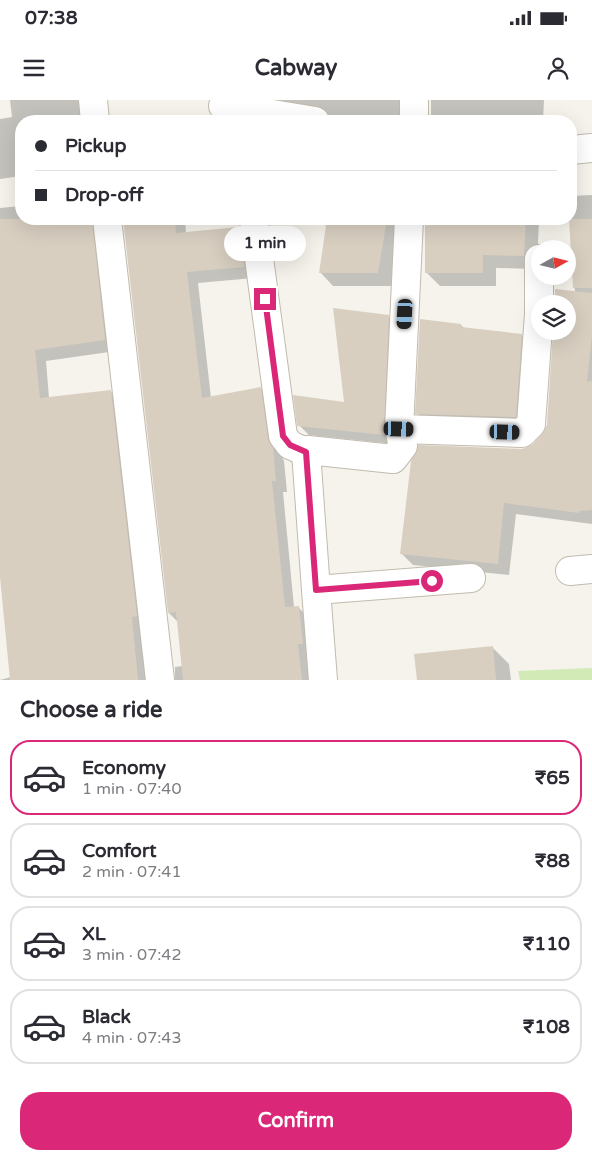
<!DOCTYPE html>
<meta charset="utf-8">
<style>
:root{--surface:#fff;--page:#f7f7f7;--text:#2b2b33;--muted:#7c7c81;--line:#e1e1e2;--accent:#db2777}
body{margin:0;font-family:"Varela Round",sans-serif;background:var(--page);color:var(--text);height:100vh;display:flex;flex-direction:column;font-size:19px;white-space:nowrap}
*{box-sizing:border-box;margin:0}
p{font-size:16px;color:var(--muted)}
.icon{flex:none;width:28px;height:28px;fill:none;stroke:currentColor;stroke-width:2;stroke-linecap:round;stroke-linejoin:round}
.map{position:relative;height:580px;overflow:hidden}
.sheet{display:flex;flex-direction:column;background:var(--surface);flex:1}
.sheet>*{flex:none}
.guide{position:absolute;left:15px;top:15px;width:562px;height:110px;border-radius:20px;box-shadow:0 5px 20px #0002;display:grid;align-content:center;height:110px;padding:0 20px;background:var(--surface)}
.needle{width:32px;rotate:82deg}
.fabs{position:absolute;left:531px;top:140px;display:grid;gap:10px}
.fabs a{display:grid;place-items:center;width:45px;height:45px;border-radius:50%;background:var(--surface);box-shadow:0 5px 20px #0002;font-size:25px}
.end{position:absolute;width:22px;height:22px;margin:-11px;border:6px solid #db2777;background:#fff;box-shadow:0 0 0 2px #fff}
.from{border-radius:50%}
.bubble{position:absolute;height:35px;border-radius:18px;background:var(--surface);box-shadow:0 5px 20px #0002;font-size:16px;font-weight:700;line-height:35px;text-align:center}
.car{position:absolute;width:15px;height:30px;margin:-15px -8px;border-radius:6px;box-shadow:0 0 4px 1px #0007;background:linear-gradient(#222 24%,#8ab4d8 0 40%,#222 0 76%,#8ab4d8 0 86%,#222 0)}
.guide b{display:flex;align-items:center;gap:18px;height:48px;font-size:19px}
.guide b+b{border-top:1px solid var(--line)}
.guide i{width:12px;height:12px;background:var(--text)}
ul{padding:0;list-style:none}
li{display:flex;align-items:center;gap:15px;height:75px;margin:0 10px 8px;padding:0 10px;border:2px solid var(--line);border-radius:20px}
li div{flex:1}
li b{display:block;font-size:19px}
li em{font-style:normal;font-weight:700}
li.active{border-color:var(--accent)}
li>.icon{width:45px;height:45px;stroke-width:1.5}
h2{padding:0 20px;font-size:22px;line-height:60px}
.cta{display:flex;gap:10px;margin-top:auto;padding:10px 20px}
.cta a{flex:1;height:58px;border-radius:20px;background:var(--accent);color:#fff;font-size:20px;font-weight:700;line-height:58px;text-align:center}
.status{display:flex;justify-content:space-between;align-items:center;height:35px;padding:0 25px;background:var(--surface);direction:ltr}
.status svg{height:14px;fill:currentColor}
header{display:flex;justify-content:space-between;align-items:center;height:65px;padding:0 20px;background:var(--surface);font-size:22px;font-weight:700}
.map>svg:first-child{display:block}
.green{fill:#d2eab5}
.shadow{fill:#0003}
.building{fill:#d8cfc1}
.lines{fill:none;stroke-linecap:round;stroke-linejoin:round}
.minor-casing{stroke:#c2bbae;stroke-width:30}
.minor{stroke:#fff;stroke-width:28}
.route{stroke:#db2777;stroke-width:6}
</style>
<div class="status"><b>07:38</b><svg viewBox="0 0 49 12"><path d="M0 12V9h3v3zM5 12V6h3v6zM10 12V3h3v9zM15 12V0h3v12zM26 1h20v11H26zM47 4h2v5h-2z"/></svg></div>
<header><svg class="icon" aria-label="menu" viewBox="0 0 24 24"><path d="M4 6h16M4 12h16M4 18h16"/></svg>Cabway<svg class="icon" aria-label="person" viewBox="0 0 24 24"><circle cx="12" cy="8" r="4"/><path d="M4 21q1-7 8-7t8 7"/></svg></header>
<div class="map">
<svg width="592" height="580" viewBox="0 0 592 580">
<rect width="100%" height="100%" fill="#f6f3ec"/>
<path class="green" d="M592 568V580H520L518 571Z"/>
<g class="shadow">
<path d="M10 0H82L85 21H21V76L0 79V19L12 17Z"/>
<path d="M236 0H419L411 21H332L331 18Z"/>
<path d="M431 0H544L543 21H431Z"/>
<path d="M592 95V424L516 414 509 475 413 465 401 453 522 350 533 345 543 335 548 325 568 231V204L575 192 570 119 571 96Z"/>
<path d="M21 106V119H108L116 251 46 261 49 298 111 292 122 303 153 580H0L11 577 0 462V108Z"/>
<path d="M124 119H185L186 133 239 128 250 140 254 178 198 183 211 298 260 288 272 300 279 351 284 361 287 392H283L294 507H298L310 519 312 580H175V567L183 566 178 522 169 513Z"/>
<path d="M300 119H402L391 186H333L320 172 328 126Z"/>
<path d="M427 119H539L537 169 496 168V186H440L426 172Z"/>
<path d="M388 216 398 226 394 344 309 335 299 325 345 303Z"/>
<path d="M461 225 464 228 521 235 531 245 525 326 426 323 417 313Z"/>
<path d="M492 547 509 564 511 580H418Z"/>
</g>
<g class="building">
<path d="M0 119H92L105 240 35 250 40 298 111 290 137 516 132 517 138 580H10L0 477Z"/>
<path d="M123 119H175L176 133 239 127 244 167 187 172 202 298 261 287 268 338 273 348 276 381H272L285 507 299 506 303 544H298L302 580H183L176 512 168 513Z"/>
<path d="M327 119H387L378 173H319Z"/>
<path d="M425 119H526L524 156 483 155V173H425Z"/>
<path d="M569 119H592V188H573Z"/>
<path d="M555 189 592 193V236L587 282 592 281V410L579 411V413L504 403 498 464 400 454 411 361 418 345 522 349 533 344 542 334 547 325 553 231H568V204H555Z"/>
<path d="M333 208 389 215 384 335 297 326 293 295 344 302Z"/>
<path d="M420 219 461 224V227L522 234 516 317 415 314Z"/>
<path d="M493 546 496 580H417L414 554Z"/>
</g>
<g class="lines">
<defs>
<g id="minor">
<path d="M93 0 95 21"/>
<path d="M223 6 315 21"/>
<path d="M414 21V0"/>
<path d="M571 50 592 48"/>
<path d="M107 119 160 580"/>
<path d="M254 121 283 336 290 345 306 352"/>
<path d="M399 329 522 333 531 324 539 214V159"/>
<path d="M570 471 592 469"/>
<path d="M316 490 306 352 308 350 393 359 403 346 399 329 409 119"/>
<path d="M323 580 316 490 471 478"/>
</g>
</defs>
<use href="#minor" class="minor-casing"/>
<use href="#minor" class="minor"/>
</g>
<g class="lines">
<path class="route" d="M265 199 283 336 290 345 306 352 316 490 432 481"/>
</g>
</svg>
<div class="fabs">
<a><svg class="needle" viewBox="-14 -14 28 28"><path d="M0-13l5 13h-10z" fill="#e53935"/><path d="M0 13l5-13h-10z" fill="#7c7c81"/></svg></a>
<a><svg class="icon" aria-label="layers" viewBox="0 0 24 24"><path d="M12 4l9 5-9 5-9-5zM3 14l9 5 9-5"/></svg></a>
</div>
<i class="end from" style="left:432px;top:481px"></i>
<i class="end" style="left:265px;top:199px"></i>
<div class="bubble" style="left:224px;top:126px;width:82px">1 min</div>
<i class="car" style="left:405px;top:214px;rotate:183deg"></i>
<i class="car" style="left:399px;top:329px;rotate:92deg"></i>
<i class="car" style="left:505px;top:332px;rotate:92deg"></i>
<div class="guide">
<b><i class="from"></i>Pickup</b>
<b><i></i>Drop-off</b>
</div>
</div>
<section class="sheet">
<h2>Choose a ride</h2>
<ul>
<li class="active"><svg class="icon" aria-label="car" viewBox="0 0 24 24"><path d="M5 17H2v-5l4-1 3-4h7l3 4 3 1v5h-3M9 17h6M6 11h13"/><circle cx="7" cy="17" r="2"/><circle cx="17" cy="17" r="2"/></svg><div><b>Economy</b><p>1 min · 07:40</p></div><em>₹65</em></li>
<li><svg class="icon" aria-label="car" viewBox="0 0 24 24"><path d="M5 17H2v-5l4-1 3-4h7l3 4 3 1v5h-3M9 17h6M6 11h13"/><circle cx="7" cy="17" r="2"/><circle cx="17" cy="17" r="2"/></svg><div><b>Comfort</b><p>2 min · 07:41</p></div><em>₹88</em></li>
<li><svg class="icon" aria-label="car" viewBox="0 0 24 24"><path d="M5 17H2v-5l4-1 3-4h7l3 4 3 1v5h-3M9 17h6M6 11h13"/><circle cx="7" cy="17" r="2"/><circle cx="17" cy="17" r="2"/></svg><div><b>XL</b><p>3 min · 07:42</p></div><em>₹110</em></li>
<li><svg class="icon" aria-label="car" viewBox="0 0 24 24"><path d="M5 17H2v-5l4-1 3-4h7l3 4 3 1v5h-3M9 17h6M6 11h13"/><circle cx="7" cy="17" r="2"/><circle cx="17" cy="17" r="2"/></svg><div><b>Black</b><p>4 min · 07:43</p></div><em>₹108</em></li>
</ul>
<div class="cta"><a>Confirm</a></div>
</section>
